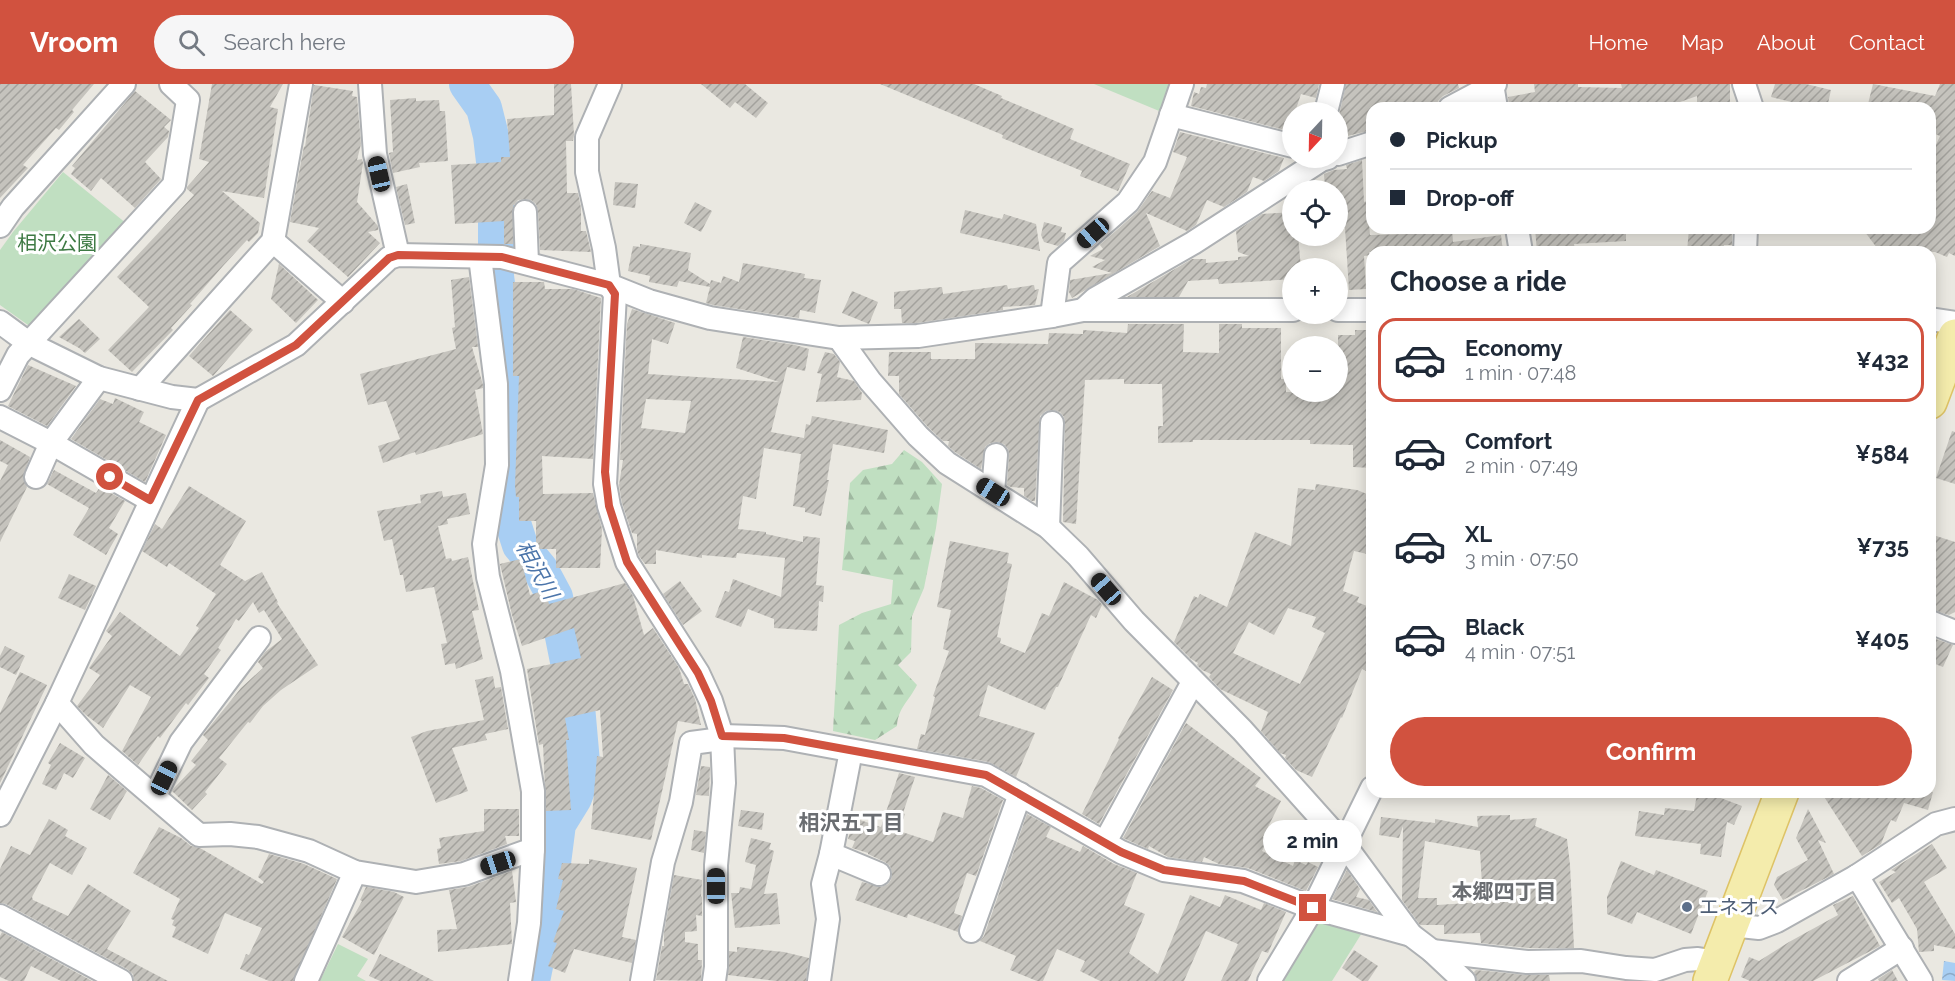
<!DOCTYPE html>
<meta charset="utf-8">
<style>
:root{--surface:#fff;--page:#f6f6f7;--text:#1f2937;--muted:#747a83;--line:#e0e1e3;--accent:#d1523f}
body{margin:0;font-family:Raleway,"Noto Sans JP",sans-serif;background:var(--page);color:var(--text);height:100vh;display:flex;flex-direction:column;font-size:22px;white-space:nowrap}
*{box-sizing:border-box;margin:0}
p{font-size:20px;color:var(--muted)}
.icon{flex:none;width:33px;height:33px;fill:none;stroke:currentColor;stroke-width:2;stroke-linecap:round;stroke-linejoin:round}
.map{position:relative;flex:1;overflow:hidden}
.sheet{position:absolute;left:1366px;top:162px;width:570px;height:552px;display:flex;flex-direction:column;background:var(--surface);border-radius:18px;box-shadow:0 3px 15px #0003}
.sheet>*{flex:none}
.top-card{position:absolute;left:1366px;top:18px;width:570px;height:132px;border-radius:18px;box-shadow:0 3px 15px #0003;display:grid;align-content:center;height:132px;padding:0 24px;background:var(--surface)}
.needle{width:39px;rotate:202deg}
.fabs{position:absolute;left:1282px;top:18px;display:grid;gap:12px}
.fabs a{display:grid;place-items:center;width:66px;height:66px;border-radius:50%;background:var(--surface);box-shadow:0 3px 15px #0003;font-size:30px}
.end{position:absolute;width:27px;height:27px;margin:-14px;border:8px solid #d1523f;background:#fff;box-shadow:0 0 0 3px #fff}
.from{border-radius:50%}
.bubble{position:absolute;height:42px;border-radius:21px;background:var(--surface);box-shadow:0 3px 15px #0003;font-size:20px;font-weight:700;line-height:42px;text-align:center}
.car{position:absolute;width:18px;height:36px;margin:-18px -9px;border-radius:8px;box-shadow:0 0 4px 2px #0007;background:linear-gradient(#222 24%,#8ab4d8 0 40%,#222 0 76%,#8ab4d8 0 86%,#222 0)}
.top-card b{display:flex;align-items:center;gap:21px;height:57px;font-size:22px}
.top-card b+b{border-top:2px solid var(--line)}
.top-card i{width:15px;height:15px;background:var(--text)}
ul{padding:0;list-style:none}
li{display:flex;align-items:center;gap:18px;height:84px;margin:0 12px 9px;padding:0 12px;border:3px solid transparent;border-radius:18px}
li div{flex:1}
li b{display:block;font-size:22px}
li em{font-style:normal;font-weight:700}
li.on{border-color:var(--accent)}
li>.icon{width:54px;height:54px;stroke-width:1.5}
h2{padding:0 24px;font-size:27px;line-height:72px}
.button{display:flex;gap:12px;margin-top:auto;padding:12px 24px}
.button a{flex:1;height:69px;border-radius:36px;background:var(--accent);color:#fff;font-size:24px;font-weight:700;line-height:69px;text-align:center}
header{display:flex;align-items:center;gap:36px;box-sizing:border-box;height:84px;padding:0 30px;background:var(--accent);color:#fff}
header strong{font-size:28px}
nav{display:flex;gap:33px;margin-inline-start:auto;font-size:21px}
.search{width:420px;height:54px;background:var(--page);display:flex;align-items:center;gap:15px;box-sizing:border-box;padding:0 21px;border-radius:33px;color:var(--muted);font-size:22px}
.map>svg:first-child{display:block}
.forest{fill:url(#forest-firs)}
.park{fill:#c0dfc1}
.water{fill:url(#water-waves)}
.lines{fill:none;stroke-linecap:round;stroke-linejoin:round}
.river{stroke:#a8cef3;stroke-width:36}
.building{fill:url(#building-hatch);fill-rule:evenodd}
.minor-casing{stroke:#aeb1b4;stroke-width:26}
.primary-casing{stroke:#dec366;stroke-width:36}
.minor{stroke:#fff;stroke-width:22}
.primary{stroke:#f4ecac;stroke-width:33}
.route{stroke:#d1523f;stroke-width:8}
.service-dot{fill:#5c6f8a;stroke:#fff;stroke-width:2}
.labels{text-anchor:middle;stroke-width:6;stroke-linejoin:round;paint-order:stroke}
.park-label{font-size:20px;fill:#3e7a44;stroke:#fff}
.service-label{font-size:20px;fill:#4e5e75;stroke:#fff;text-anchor:start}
.water-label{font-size:21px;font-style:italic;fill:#4c75aa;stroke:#fff}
.neighbourhood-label{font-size:21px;font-weight:bold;fill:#6a6d71;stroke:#fff}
</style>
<header>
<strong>Vroom</strong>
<div class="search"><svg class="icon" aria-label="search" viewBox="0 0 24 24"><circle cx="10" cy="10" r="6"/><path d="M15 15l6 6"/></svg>Search here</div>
<nav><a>Home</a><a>Map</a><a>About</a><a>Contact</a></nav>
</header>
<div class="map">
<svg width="1955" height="897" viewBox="0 0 1955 897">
<defs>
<pattern id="forest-firs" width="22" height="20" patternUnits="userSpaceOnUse" patternTransform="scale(1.5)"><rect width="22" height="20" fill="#c0dfc1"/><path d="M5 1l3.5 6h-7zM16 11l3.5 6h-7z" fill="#9fb8a0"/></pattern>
<pattern id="water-waves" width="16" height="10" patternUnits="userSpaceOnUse" patternTransform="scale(1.5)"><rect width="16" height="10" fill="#a8cef3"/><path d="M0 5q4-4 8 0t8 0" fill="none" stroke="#8caac8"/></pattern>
<pattern id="building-hatch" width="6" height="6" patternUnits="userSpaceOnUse" patternTransform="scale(1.5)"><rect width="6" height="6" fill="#c5c3bd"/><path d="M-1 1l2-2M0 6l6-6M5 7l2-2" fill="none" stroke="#a3a29d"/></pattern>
</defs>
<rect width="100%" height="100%" fill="#eae8e1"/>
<path class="forest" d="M904 366 922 378 942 400 936 444 924 504 912 532 911 568 898 581 917 601C909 617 898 624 897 642L875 656 833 647 839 541 862 529 891 520 893 496 842 486 850 399 863 386 892 380Z"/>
<g class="park">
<path d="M1094 0H1175L1164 29Z"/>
<path d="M63 88 127 140 35 246 0 221V166L13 148Z"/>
<path d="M1319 829 1365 844 1332 897H1280Z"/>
<path d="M338 860 368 875 357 892 366 897H320Z"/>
</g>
<path class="water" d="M1944 877 1955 879V897L1942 896Z"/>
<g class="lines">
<path class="river" d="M467 0 484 24 491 52 496 94V192L510 298V348L507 392 512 436 520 461 540 485 555 513 577 622 583 690 574 714 558 740 548 818 532 897"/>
</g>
<g class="building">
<path d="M0 0H94L72 26 74 28 59 46 56 44 23 81 28 84 0 114Z"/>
<path d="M212 0H283L270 23 278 25 264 114 222 107 260 139 258 149 249 158 247 156 223 182 190 220 192 221 171 244 173 246 132 288 108 266 149 223 117 193 194 111 187 105V103L209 78 199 75Z"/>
<path d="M554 0H571L574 51 573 57H566L567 109H578L581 124V147H586L591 168 540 166 538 127 536 120 531 116 525 115 518 116 513 122V160H504V137L455 140 451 81 501 78V73H510L507 35 554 31Z"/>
<path d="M701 0H745L768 19 756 34 735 18 730 24Z"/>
<path d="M880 0H974L1002 12 1001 14 1074 45 1070 55 1130 80 1118 107 1080 92 1082 87 1002 54 1003 51Z"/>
<path d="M1207 0H1319L1316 14 1301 10 1295 28H1293V48L1191 22 1194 8 1199 10 1201 3 1206 4Z"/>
<path d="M1346 0H1458L1459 4 1443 12 1438 17 1437 24H1372V46L1339 54V32Z"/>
<path d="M1534 0H1578V3L1622 4 1621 0H1730V22H1723V24H1697V12L1663 24 1661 22 1562 21 1563 24H1509L1508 13 1535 8Z"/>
<path d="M1775 0H1806L1831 6 1827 24H1817L1771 13Z"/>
<path d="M1873 0 1935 12 1940 0H1955V172L1949 169 1947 173 1935 168H1880L1862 144H1930V74L1940 52 1930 48V24H1867Z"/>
<path d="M314 1 353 7 352 12 357 13 361 60 357 76 362 75 363 79 357 118 378 142V146L368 148 380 159 348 193 307 157 319 144 290 138 304 62 305 63Z"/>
<path d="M135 7 171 36 164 43 169 47 168 53 145 78 161 95 135 124 101 94 91 107 71 90 75 84 72 82Z"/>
<path d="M416 14V17L439 16 440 27H445L448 77 419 79 420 83 393 89 389 69 393 68 390 16Z"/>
<path d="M1180 48 1284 74 1279 87 1264 97 1253 93 1247 108 1224 123 1207 116 1196 141 1187 147 1146 129 1160 162 1072 214 1069 208 1070 196 1112 189 1092 183 1105 176 1090 172 1103 165 1100 161 1137 128 1152 107 1170 114 1187 73 1173 68Z"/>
<path d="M1362 76 1364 118 1367 117 1370 151 1409 150V144H1452L1453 158 1501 151 1503 168H1369L1370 171 1364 172 1366 205 1349 206 1345 144H1338V106H1325L1324 90 1334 86 1347 85 1346 81Z"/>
<path d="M615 98 638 100 635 124 613 121Z"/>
<path d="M407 100 415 139 405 141 396 103Z"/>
<path d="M695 118 712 127 701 148 684 139Z"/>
<path d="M965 126 1002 135 1004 130 1036 140 1040 167 960 149Z"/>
<path d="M1293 128V152H1298L1301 184H1293V195L1219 200 1218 195 1188 197 1179 213H1127L1192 175H1206V179L1238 176V173L1249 172 1238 168 1236 147 1262 130Z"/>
<path d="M1044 138 1062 143 1061 148 1066 149 1064 157 1058 162 1044 158 1041 151Z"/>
<path d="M1535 144H1626V157L1574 160 1575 168H1537Z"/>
<path d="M1689 144H1732V161H1724L1723 168H1687Z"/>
<path d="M640 160 691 169 688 186 710 200 711 196 721 199 723 192 739 198 743 179 805 190 804 194 821 196 815 229 800 226 799 234 713 221 706 219 710 203 679 197 677 203 649 198 650 192 628 187 633 162 640 163Z"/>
<path d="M279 180 318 216 296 239 271 215Z"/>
<path d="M469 193 478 263H472L483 301V304L475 306 483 350 416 371 415 368 383 379 378 362 400 355 386 317 368 321 360 290 456 265 452 244 455 243 451 196Z"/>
<path d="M513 198H544L545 205H573L601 214 593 375 542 372 543 410 593 409 602 445 600 484H556V465H536V437H519V413H516L515 401 519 292H513Z"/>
<path d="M1007 201 1008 205 1034 201 1035 206 1039 205 1035 221 1003 223V226L917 239H902L901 225H894V208L942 203 943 210Z"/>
<path d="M852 207 878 218 869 240 842 229Z"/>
<path d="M632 225 675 239 668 260 652 255 648 290 779 298 736 284 743 253 795 261 809 265 805 287 787 283 771 348 804 354 806 340 810 341 812 332 888 346 884 369 833 360 827 396H829L821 432 805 428V424L793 422 801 370 764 364 756 415 743 412 738 445 766 448V450L803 458V452L820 454 816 501 824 502 823 518 819 517 817 547 774 544V535L748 525 741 543 715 533 725 507 729 508 733 495 781 513 785 474 737 469 736 474 702 471V474L656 466V480H645L639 472 637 465V450L632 449 622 419 619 401 623 376H620L627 240ZM646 315 691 317 685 349 641 344Z"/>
<path d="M230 226 253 246 213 292 189 272Z"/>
<path d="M79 235 100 255 85 269 79 264 59 253Z"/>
<path d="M1128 240H1184L1183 268 1219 269V240H1242V244H1281V295H1286V308H1338V251H1355V246H1372V384L1353 383V361L1310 360V356H1193V358L1158 359V342H1163L1162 300H1124V295L1085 296 1076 440 1063 438 1065 340 1064 333 1060 328 1053 326 1046 327 1040 332 1035 417H1032L1024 412V404L1011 403 1007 401 1009 372 1008 365 1004 360 997 358 990 359 985 363 981 385 955 368 948 362 949 357H943L928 343 899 310V292H888L889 268H931V275H975V259L1048 260 1049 249 1083 250V246L1127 249Z"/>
<path d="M825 268 834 270 840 278 837 293 854 297 862 309 861 316 816 318 822 290 817 289Z"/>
<path d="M28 281 76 302 47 342 8 322Z"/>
<path d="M115 314 144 328 139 338 166 351 145 398 71 355 100 315 113 320Z"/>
<path d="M1952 347 1955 348V400L1936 394Z"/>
<path d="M0 356 30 373 23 394 27 403 0 458V397L8 381 0 377Z"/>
<path d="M54 386 96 409 100 403 125 417 109 444 118 450 106 471 73 451 89 424 47 400Z"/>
<path d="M1316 400 1357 406 1372 412V449L1367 470 1354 467 1343 507 1359 513 1357 518 1372 524V590L1362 585 1342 634 1341 633 1312 693 1296 686 1285 674 1286 671 1280 669 1261 647 1268 628 1220 605 1209 593 1211 590 1202 586 1197 581 1198 579 1191 575 1174 558 1194 512 1198 514 1200 510 1227 523 1255 448 1291 462 1298 404 1315 406ZM1288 524 1316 533 1312 543 1325 549 1300 600 1233 569 1249 538 1274 551Z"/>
<path d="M189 402 246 437 220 481 245 497 262 488 278 518 277 519 318 581 281 606 263 622 250 639 248 638 219 674 227 680 205 708 207 710 192 726 172 707 174 704 196 681 191 677 208 656 203 651 241 604 263 584 258 578 265 568 282 555 264 526 259 529 253 518 239 537 236 535 218 564 221 566 204 590 209 594 188 621 186 619 160 654 158 652 138 681 122 667 151 613 130 601 103 644 86 631 77 622 100 591 89 584 112 552 106 547 120 528 180 572 199 544 196 542 216 510 169 479 167 483 142 467 155 440 162 445Z"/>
<path d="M442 407 443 413 466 409 470 430 447 435 448 440 438 442 446 475 451 474 452 477 468 473 479 526 472 527 483 575 456 585 455 579 445 581 441 560 447 559 434 503 406 508 403 491H400L392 455 384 457 377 427 421 419 420 411Z"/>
<path d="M1930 450 1955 458V528L1949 531 1930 525Z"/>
<path d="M950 457 1009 469 1007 479 1012 480 997 553 1001 554 1000 559 1025 569 1042 529 1049 532 1064 498 1098 516 1102 521 1096 534 1091 531 1058 603H1056L1045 626 988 601 979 632 1035 649 1016 693 989 678 917 665 921 650 925 651 935 613 933 612 949 567 943 565 951 526 937 523Z"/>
<path d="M521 475 530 511 545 506 549 520 625 499 633 512 644 551 653 544 679 584 684 600H688L695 615 701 641 678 637 651 756 591 745 597 672 603 673 600 626 565 634 569 656H566L571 726 546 727 543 660 539 661 527 585 581 574 574 544 522 562 512 531 500 480Z"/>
<path d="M69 490 96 502 85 526 58 514Z"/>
<path d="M680 497 702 527 683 541 663 510Z"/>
<path d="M1930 553 1953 561 1943 583 1930 578Z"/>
<path d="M5 562 25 572 16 591 0 583V572Z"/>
<path d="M20 588 47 601 0 699V629Z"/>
<path d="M493 592 495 604 501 603 508 645 485 650 487 656 452 664 468 707 436 719 411 653 427 647 484 636 475 596Z"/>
<path d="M1152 593 1173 606 1099 740 1082 730 1119 655 1118 654Z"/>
<path d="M1186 639 1261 694 1255 702 1281 717 1263 753 1268 755 1262 767 1293 782 1295 776 1306 781 1308 778 1318 783 1306 807 1248 784 1219 780 1204 773 1202 778 1168 773 1149 762 1148 765 1123 754Z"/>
<path d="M60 659 85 674 73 694 64 689 56 706 42 700 51 681 48 679Z"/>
<path d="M701 682 710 683 709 712 696 711Z"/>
<path d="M899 689 915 693 903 729 905 730 899 747 933 758 943 728 963 734 972 702 981 704 1003 716 976 792 967 789 954 829 962 832 958 848 908 830 907 834 855 816 862 798 881 803 888 800 891 796 892 789 890 782 885 778 868 770V769L852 764 855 757 848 755 854 734 881 743Z"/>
<path d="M108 691 127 707 110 736 90 725Z"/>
<path d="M1821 708H1933L1928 726 1904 719 1896 738 1891 736 1889 740 1881 760 1862 772Z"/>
<path d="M1697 710 1718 713 1742 722 1734 741 1727 738 1721 773 1700 770 1701 760 1635 752 1639 727 1664 731 1665 724 1694 727Z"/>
<path d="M484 725H519V752H505L507 760 461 777 439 780 437 765 441 764 439 754 484 747Z"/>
<path d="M1808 725 1826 759 1818 756 1834 790 1783 816 1774 801 1777 793 1808 776 1796 754Z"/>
<path d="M741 726 764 729 762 746 738 742Z"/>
<path d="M1027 730 1051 743 1046 753 1080 768 1083 762 1114 780 1137 789 1124 821 1145 830 1129 869 1158 890 1190 811 1220 823 1225 811 1261 826 1264 819 1286 828 1268 869 1262 867 1248 897H1221L1238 860 1206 847 1184 897H1100L1080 887 1085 877 1057 865 1043 897H1037L1010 886 1016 872 980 857 984 852Z"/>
<path d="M1510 731V736L1537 734 1535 742 1567 755 1570 781 1574 864H1528L1481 859 1480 849 1444 850V841H1420L1402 816 1403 742 1399 754 1379 751 1381 733 1435 739V735L1478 743 1477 732ZM1425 757 1480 767 1483 818 1437 821V814H1418Z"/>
<path d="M49 735 68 746 65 752 87 764 72 791 50 779 32 813 33 816 68 832 88 800 131 827 107 865 168 897H134L133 890 127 885 6 820 0 819V785L11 762 30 771Z"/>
<path d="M159 743 181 754 191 762 200 764 262 800 264 798 258 793 269 770 304 780 337 795 293 897H269L240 885 246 870 249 871 262 844 225 829 208 870 172 853 176 843 172 841 174 836 171 835 180 815 133 789Z"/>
<path d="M694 746 706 748 704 769 691 766Z"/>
<path d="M751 754 771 759 769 765 774 767 764 810 777 809 780 840 735 844 731 809H739L740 803 751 805 756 781 745 778Z"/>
<path d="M1932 760 1947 784 1924 798 1955 850V865L1934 861V867L1919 868 1917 845 1899 814 1892 819 1879 798 1896 788 1891 786Z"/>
<path d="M589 775 637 784 622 853 636 856 632 879 574 865 565 889 548 882 557 859 553 858 564 827 556 825 563 796 558 795 562 779 589 780Z"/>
<path d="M1621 777 1654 791 1656 786 1708 807 1691 850 1637 828 1632 840 1607 830V813Z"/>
<path d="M1347 786 1360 805 1356 813 1369 816 1377 828 1332 815Z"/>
<path d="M512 787 516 818 510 819 512 860 438 868 437 846 457 845 449 806 468 803Z"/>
<path d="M674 791 702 796 701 813 702 812V832L696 831 697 847 685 848V858L698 860V876H702L701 897 656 896 662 862H664V849Z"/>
<path d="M366 803 394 808 404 813 374 871 342 853 362 817 360 816Z"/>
<path d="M1853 812 1880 862 1813 897H1750L1741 893 1749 873 1759 877 1789 858 1838 831 1833 821Z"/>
<path d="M2 848 92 897H61L31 882 24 897H9L0 893V852Z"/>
<path d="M737 863 784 868 809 874 806 897H776L728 891 729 867 737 868Z"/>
<path d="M1354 866 1378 882 1368 897H1362L1342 884Z"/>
<path d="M380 870 403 881 434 897H380L369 892Z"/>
<path d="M1476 886 1526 891H1549L1550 897H1477L1474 888Z"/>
<path d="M1892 886 1898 897H1879L1878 895Z"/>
</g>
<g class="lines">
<defs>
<g id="minor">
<path d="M370 0 375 70 398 171"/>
<path d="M610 0 587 53V88L604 164 609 201 615 210 605 400 609 422 627 478 698 589 711 617 722 652 724 699 716 781V883L714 897"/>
<path d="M1492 0 1496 24"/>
<path d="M1744 0 1752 24"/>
<path d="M1450 24 1495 0"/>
<path d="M1326 28 1333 0"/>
<path d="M1171 31 1293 62"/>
<path d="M1338 70 1372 59"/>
<path d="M525 128 527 178"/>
<path d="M0 142 13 123 124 0"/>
<path d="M1517 144 1521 168"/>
<path d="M273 157 343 218"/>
<path d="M1745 168 1746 144"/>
<path d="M1083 226 1095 215 1193 159 1321 76 1328 74"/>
<path d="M1338 226H1372"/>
<path d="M1052 232 1059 179 1128 118 1155 78 1182 0"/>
<path d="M1930 235 1955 239"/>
<path d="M0 238 30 260 99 294 172 313 198 316 296 261 389 174 398 171 502 173 609 201 649 217 710 234 839 254 918 252 1052 232 1083 226H1293"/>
<path d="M839 254 870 297 918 352 947 379 1048 443 1078 472 1134 537 1242 646 1344 760 1411 851 1432 867 1464 897"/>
<path d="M140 305 273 157 301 0"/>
<path d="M0 306 18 271 174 101 188 16 171 0"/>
<path d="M198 316 57 619 94 661 199 751 230 750 258 753 309 767 355 788 416 798 464 790 533 765V707L512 587 488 493 484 460 497 381 496 300 480 173"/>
<path d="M0 333 51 359 150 416"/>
<path d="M36 393 51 359 99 294"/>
<path d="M993 408 996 371"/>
<path d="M1048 443 1052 339"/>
<path d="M1930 538 1955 548"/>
<path d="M851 667 831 770 879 790"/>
<path d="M155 712 181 658 259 554"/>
<path d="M0 731 57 619"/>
<path d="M1105 758 1193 598"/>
<path d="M1857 792 1921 897"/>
<path d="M0 832 121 897"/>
<path d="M1731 841 1759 844 1777 837 1857 792 1936 740 1955 735"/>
<path d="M971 847 1020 710"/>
<path d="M1432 867 1527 878 1581 877 1626 884 1655 886 1685 876 1698 875 1717 878"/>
<path d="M306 897 355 788"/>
<path d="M520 897 529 839 533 765"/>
<path d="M642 897 663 778 681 718 691 659 714 656 722 652 784 654 986 691 1121 768 1164 786 1243 797 1313 824 1411 851"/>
<path d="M819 897 828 835 823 800 831 770"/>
<path d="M1269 897 1313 824 1372 704"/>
<path d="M1849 897 1902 864"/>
</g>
<g id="primary">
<path d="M1930 318 1955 252"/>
<path d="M1710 897 1782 708"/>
</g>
</defs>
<use href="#minor" class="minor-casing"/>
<use href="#primary" class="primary-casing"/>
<use href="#minor" class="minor"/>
<use href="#primary" class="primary"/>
</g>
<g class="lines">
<path class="route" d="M110 393 150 416 198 316 296 261 389 174 398 171 502 173 609 201 615 210 605 388 609 422 627 478 698 589 711 617 722 652 784 654 986 691 1121 768 1164 786 1244 797 1313 824"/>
</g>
<circle class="service-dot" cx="1687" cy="823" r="6"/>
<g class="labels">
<g class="park-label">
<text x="57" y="166">相沢公園</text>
</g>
<g class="service-label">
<text x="1699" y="830">エネオス</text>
</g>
<g class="water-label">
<text transform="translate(537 486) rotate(61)" y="7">相沢川</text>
</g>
<g class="neighbourhood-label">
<text x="851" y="746">相沢五丁目</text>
<text x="1504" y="815">本郷四丁目</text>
</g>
</g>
</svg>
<div class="fabs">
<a><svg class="needle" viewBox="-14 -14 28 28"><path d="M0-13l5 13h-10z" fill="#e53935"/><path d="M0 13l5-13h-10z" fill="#747a83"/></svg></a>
<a><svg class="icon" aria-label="locate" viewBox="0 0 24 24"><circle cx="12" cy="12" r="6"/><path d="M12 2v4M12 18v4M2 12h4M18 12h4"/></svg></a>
<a>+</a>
<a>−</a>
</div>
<i class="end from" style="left:110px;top:393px"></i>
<i class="end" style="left:1313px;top:824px"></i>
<div class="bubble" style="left:1263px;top:736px;width:99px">2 min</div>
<i class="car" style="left:379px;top:90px;rotate:347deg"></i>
<i class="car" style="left:1093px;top:149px;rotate:229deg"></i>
<i class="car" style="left:993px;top:408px;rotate:302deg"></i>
<i class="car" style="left:1106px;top:505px;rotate:319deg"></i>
<i class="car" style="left:164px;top:694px;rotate:26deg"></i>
<i class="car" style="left:498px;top:779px;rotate:252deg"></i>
<i class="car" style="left:716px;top:802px;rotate:0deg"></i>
<div class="top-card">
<b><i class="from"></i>Pickup</b>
<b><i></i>Drop-off</b>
</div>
<section class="sheet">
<h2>Choose a ride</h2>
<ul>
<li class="on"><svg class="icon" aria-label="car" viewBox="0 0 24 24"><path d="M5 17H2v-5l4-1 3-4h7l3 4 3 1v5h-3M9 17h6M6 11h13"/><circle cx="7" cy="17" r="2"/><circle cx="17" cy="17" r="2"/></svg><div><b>Economy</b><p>1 min · 07:48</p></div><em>¥432</em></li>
<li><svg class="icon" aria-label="car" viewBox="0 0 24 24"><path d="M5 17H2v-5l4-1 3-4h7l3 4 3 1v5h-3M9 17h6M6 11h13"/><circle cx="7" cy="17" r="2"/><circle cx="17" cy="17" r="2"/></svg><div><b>Comfort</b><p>2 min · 07:49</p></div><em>¥584</em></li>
<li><svg class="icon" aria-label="car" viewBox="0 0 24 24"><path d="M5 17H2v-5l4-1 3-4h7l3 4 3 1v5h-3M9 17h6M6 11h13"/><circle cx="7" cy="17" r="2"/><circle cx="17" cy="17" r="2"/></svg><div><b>XL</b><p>3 min · 07:50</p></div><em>¥735</em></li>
<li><svg class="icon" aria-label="car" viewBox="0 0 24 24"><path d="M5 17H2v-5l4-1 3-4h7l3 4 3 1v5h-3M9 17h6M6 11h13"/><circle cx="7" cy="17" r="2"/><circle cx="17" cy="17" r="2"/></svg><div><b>Black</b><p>4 min · 07:51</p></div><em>¥405</em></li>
</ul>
<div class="button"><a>Confirm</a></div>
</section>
</div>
